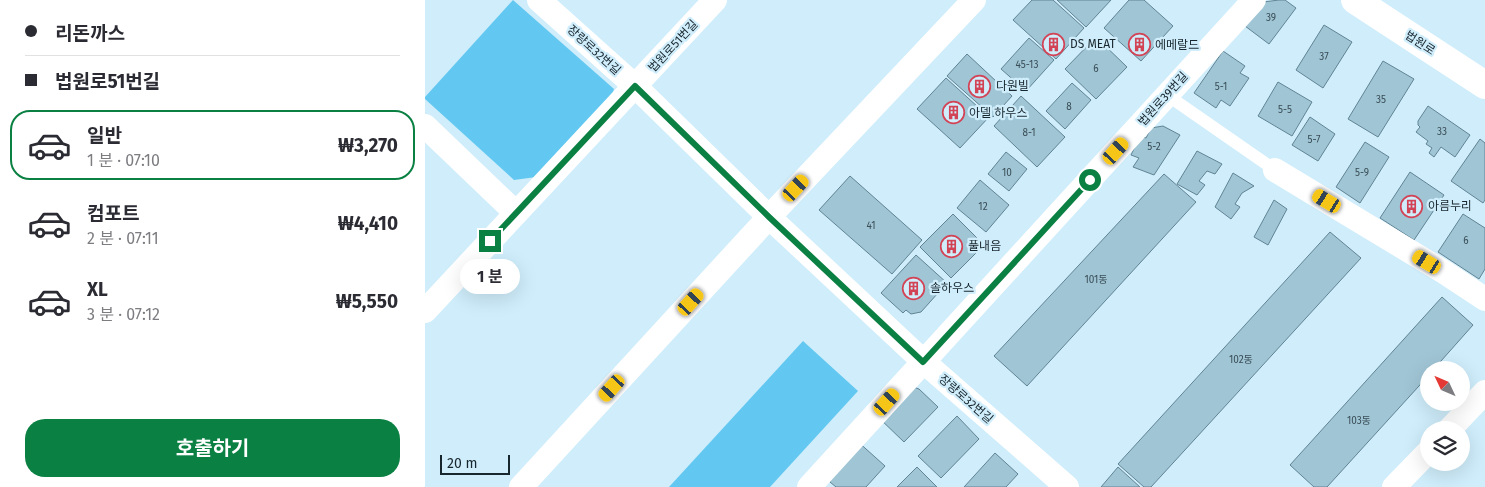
<!DOCTYPE html>
<html lang="ko">
<meta charset="utf-8">
<style>
:root{--surface:#fff;--page:#f2f2f3;--text:#2b2b33;--muted:#7c7c81;--line:#e1e1e2;--accent:#0b8043}
body{margin:0;font-family:"Fira Sans","Noto Sans KR",sans-serif;background:var(--page);color:var(--text);height:100vh;display:flex;flex-direction:column;font-size:19px;white-space:nowrap}
*{box-sizing:border-box;margin:0}
p{font-size:16px;color:var(--muted)}
.icon{flex:none;width:28px;height:28px;fill:none;stroke:currentColor;stroke-width:2;stroke-linecap:round;stroke-linejoin:round}
.map{position:relative;flex:1;overflow:hidden}
.side{display:flex;flex-direction:column;background:var(--surface);width:425px}
.side>*{flex:none}
.banner{display:grid;align-content:center;height:110px;padding:0 25px;background:var(--surface)}
.needle{width:32px;rotate:314deg}
.fabs{position:absolute;left:995px;top:361px;display:grid;gap:10px}
.fabs a{display:grid;place-items:center;width:50px;height:50px;border-radius:50%;background:var(--surface);box-shadow:0 5px 20px #0002;font-size:25px}
.scale{position:absolute;left:15px;bottom:12px;width:70px;box-sizing:border-box;padding-left:5px;border:2px solid #18262d;border-top:0;font-size:14px;line-height:18px;white-space:nowrap;color:#18262d;-webkit-text-stroke:4px #cfedfb;paint-order:stroke}
.end{position:absolute;width:22px;height:22px;margin:-11px;border:6px solid #0b8043;background:#fff;box-shadow:0 0 0 2px #fff}
.from{border-radius:50%}
.bubble{position:absolute;height:35px;border-radius:18px;background:var(--surface);box-shadow:0 5px 20px #0002;font-size:16px;font-weight:700;line-height:35px;text-align:center}
.car{position:absolute;width:15px;height:30px;margin:-15px -8px;border-radius:6px;box-shadow:0 0 4px 1px #0007;background:linear-gradient(#f5c518 24%,#345 0 40%,#f5c518 0 76%,#345 0 86%,#f5c518 0)}
.banner b{display:flex;align-items:center;gap:18px;height:48px;font-size:19px}
.banner b+b{border-top:1px solid var(--line)}
.banner i{width:12px;height:12px;background:var(--text)}
ul{padding:0;list-style:none}
li{display:flex;align-items:center;gap:15px;height:70px;margin:0 10px 8px;padding:0 15px;border:2px solid transparent;border-radius:20px}
li div{flex:1}
li b{display:block;font-size:19px}
li em{font-style:normal;font-weight:700}
li.selected{border-color:var(--accent)}
li>.icon{width:45px;height:45px;stroke-width:1.5}
.primary-button{display:flex;gap:10px;margin-top:auto;padding:10px 25px}
.primary-button a{flex:1;height:58px;border-radius:20px;background:var(--accent);color:#fff;font-size:20px;font-weight:700;line-height:58px;text-align:center}
main{display:flex;flex:1;min-height:0}
.map>svg:first-child{display:block}
.green{fill:#63c8f1}
.building{fill:#a0c5d5;stroke:#618494}
.lines{fill:none;stroke-linecap:round;stroke-linejoin:round}
.lane{stroke:#fff;stroke-width:12}
.street{stroke:#fff;stroke-width:24}
.secondary{stroke:#fff;stroke-width:28}
.route{stroke:#0b8043;stroke-width:6}
.labels{text-anchor:middle;stroke-width:4.5;stroke-linejoin:round;paint-order:stroke}
.number-label{font-size:10px;fill:#3a4e57}
.street-label{font-size:12px;fill:#18262d;stroke:#cfedfb}
.poi-label{font-size:12px;fill:#18262d;stroke:#cfedfb;text-anchor:start}
</style>
<main>
<section class="side">
<div class="banner">
<b><i class="from"></i>리돈까스</b>
<b><i></i>법원로51번길</b>
</div>
<ul>
<li class="selected"><svg class="icon" aria-label="car" viewBox="0 0 24 24"><path d="M5 17H2v-5l4-1 3-4h7l3 4 3 1v5h-3M9 17h6M6 11h13"/><circle cx="7" cy="17" r="2"/><circle cx="17" cy="17" r="2"/></svg><div><b>일반</b><p>1 분 · 07:10</p></div><em>₩3,270</em></li>
<li><svg class="icon" aria-label="car" viewBox="0 0 24 24"><path d="M5 17H2v-5l4-1 3-4h7l3 4 3 1v5h-3M9 17h6M6 11h13"/><circle cx="7" cy="17" r="2"/><circle cx="17" cy="17" r="2"/></svg><div><b>컴포트</b><p>2 분 · 07:11</p></div><em>₩4,410</em></li>
<li><svg class="icon" aria-label="car" viewBox="0 0 24 24"><path d="M5 17H2v-5l4-1 3-4h7l3 4 3 1v5h-3M9 17h6M6 11h13"/><circle cx="7" cy="17" r="2"/><circle cx="17" cy="17" r="2"/></svg><div><b>XL</b><p>3 분 · 07:12</p></div><em>₩5,550</em></li>
</ul>
<div class="primary-button"><a>호출하기</a></div>
</section>
<div class="map">
<svg width="1060" height="487" viewBox="0 0 1060 487">
<rect width="100%" height="100%" fill="#cfedfb"/>
<g class="green">
<path d="M88 0 189 89 186 99 111 177 89 180 0 99V97Z"/>
<path d="M378 341 433 391 345 487H244Z"/>
</g>
<g class="building">
<path d="M607 0H628L659 28 631 59 588 20Z"/>
<path d="M632 0H686L661 27Z"/>
<path d="M704 0H719L748 26 716 61 679 28Z"/>
<path d="M854 0H860L871 8 844 44 820 26 838 2Z"/>
<path d="M899 25 927 42 898 88 871 70Z"/>
<path d="M671 37 702 67 671 99 640 69Z"/>
<path d="M604 38 629 60 601 91 576 69Z"/>
<path d="M798 51 820 66 815 73 824 78 805 106 796 100 791 108 769 93Z"/>
<path d="M542 54 587 96 568 117 522 76Z"/>
<path d="M958 61 989 79 953 137 923 119Z"/>
<path d="M521 78 564 117 535 148 492 109Z"/>
<path d="M853 82 887 102 867 136 833 116Z"/>
<path d="M647 83 666 100 640 129 621 111Z"/>
<path d="M596 96 640 137 612 167 569 126Z"/>
<path d="M1003 106 1045 135 1030 157 1016 147 1009 157 1004 153 1007 148 1001 144 1003 141 991 132 995 127 993 125V121Z"/>
<path d="M885 117 910 134 893 161 867 145Z"/>
<path d="M738 126 755 135 729 175 708 167 714 158 706 155 715 136 721 138 726 128Z"/>
<path d="M1055 139 1060 143V200L1058 203 1026 181Z"/>
<path d="M940 142 964 157 935 203 911 187Z"/>
<path d="M772 151 797 164 790 174 782 171 774 181 780 185 772 195 752 184Z"/>
<path d="M581 152 602 169 584 191 563 174Z"/>
<path d="M985 172 1019 195 989 240 955 218Z"/>
<path d="M808 173 829 186 817 193 810 204 815 207 806 219 790 207Z"/>
<path d="M739 174 771 202 602 386 569 356Z"/>
<path d="M425 176 497 240 467 274 394 210Z"/>
<path d="M555 180 584 205 561 232 532 208Z"/>
<path d="M849 200 862 209 843 245 829 237Z"/>
<path d="M528 214 559 245 526 278 495 247Z"/>
<path d="M1038 214 1060 228V269L1054 279 1013 252Z"/>
<path d="M905 232 936 258 726 487H719L693 464Z"/>
<path d="M491 255 522 283 496 312 486 314 481 310 478 313 456 293Z"/>
<path d="M1017 297 1048 325 1008 370H1004V375L902 487H889L865 465Z"/>
<path d="M486 386 494 389 513 407 479 442 452 416Z"/>
<path d="M532 416 554 439 516 478 493 456Z"/>
<path d="M431 440 460 466 441 487H411L405 482 403 471Z"/>
<path d="M570 453 593 474 581 487H539Z"/>
<path d="M492 467 512 487H472Z"/>
<path d="M693 467 715 487H676Z"/>
</g>
<g class="lines">
<path class="lane" d="M742 95 850 170"/>
<g class="street">
<path d="M114 0 210 86 344 217 499 362 642 487"/>
<path d="M0 126 91 213"/>
<path d="M850 170 1019 272 1060 299"/>
<path d="M0 311 290 0"/>
<path d="M1024 430 1060 392"/>
<path d="M96 487 344 217 549 0"/>
<path d="M384 487 829 0"/>
<path d="M969 487 1004 451"/>
</g>
<path class="secondary" d="M930 0 1060 85"/>
</g>
<g class="lines">
<path class="route" d="M65 241 210 86 344 217 498 362 665 180"/>
</g>
<defs>
<symbol id="building-ring" viewBox="-11 -11 22 22"><circle r="9.5" fill="#cfedfb" stroke="#d34356" stroke-width="1.5"/><path d="M-4-6H4V6H1V3H-1V6H-4ZM-2.5-4.3h1.7v1.8h-1.7ZM.8-4.3h1.7v1.8H.8ZM-2.5-1h1.7V.8h-1.7ZM.8-1h1.7V.8H.8Z" fill="#d34356"/></symbol>
</defs>
<g fill-rule="evenodd">
<use href="#building-ring" x="616" y="32" width="25" height="25"/>
<use href="#building-ring" x="702" y="32" width="25" height="25"/>
<use href="#building-ring" x="542" y="74" width="25" height="25"/>
<use href="#building-ring" x="516" y="100" width="25" height="25"/>
<use href="#building-ring" x="974" y="194" width="25" height="25"/>
<use href="#building-ring" x="514" y="234" width="25" height="25"/>
<use href="#building-ring" x="476" y="276" width="25" height="25"/>
</g>
<g class="labels">
<g class="number-label">
<text x="846" y="21">39</text>
<text x="899" y="60">37</text>
<text x="602" y="68">45-13</text>
<text x="671" y="72">6</text>
<text x="796" y="90">5-1</text>
<text x="956" y="103">35</text>
<text x="644" y="110">8</text>
<text x="860" y="113">5-5</text>
<text x="1017" y="135">33</text>
<text x="604" y="136">8-1</text>
<text x="889" y="143">5-7</text>
<text x="729" y="150">5-2</text>
<text x="582" y="176">10</text>
<text x="937" y="176">5-9</text>
<text x="558" y="210">12</text>
<text x="446" y="229">41</text>
<text x="1041" y="244">6</text>
<text x="671" y="283">101동</text>
<text x="816" y="363">102동</text>
<text x="934" y="424">103동</text>
</g>
<g class="street-label">
<text transform="translate(995 43) rotate(33)" y="4">법원로</text>
<text transform="translate(248 46) rotate(-47)" y="4">법원로51번길</text>
<text transform="translate(169 50) rotate(42)" y="4">장량로32번길</text>
<text transform="translate(738 99) rotate(-48)" y="4">법원로39번길</text>
<text transform="translate(541 399) rotate(41)" y="4">장량로32번길</text>
</g>
<g class="poi-label">
<text x="645" y="48">DS MEAT</text>
<text x="730" y="49">에메랄드</text>
<text x="571" y="90">다원빌</text>
<text x="544" y="117">아델 하우스</text>
<text x="1003" y="210">아름누리</text>
<text x="543" y="250">풀내음</text>
<text x="505" y="292">솔하우스</text>
</g>
</g>
</svg>
<div class="fabs">
<a><svg class="needle" viewBox="-14 -14 28 28"><path d="M0-13l5 13h-10z" fill="#e53935"/><path d="M0 13l5-13h-10z" fill="#7c7c81"/></svg></a>
<a><svg class="icon" aria-label="layers" viewBox="0 0 24 24"><path d="M12 4l9 5-9 5-9-5zM3 14l9 5 9-5"/></svg></a>
</div>
<div class="scale">20 m</div>
<i class="end from" style="left:665px;top:180px"></i>
<i class="end" style="left:65px;top:241px"></i>
<div class="bubble" style="left:35px;top:259px;width:60px">1 분</div>
<i class="car" style="left:691px;top:151px;rotate:42deg"></i>
<i class="car" style="left:371px;top:188px;rotate:43deg"></i>
<i class="car" style="left:902px;top:201px;rotate:301deg"></i>
<i class="car" style="left:1002px;top:262px;rotate:301deg"></i>
<i class="car" style="left:266px;top:302px;rotate:42deg"></i>
<i class="car" style="left:187px;top:388px;rotate:222deg"></i>
<i class="car" style="left:462px;top:402px;rotate:42deg"></i>
</div>
</main>
